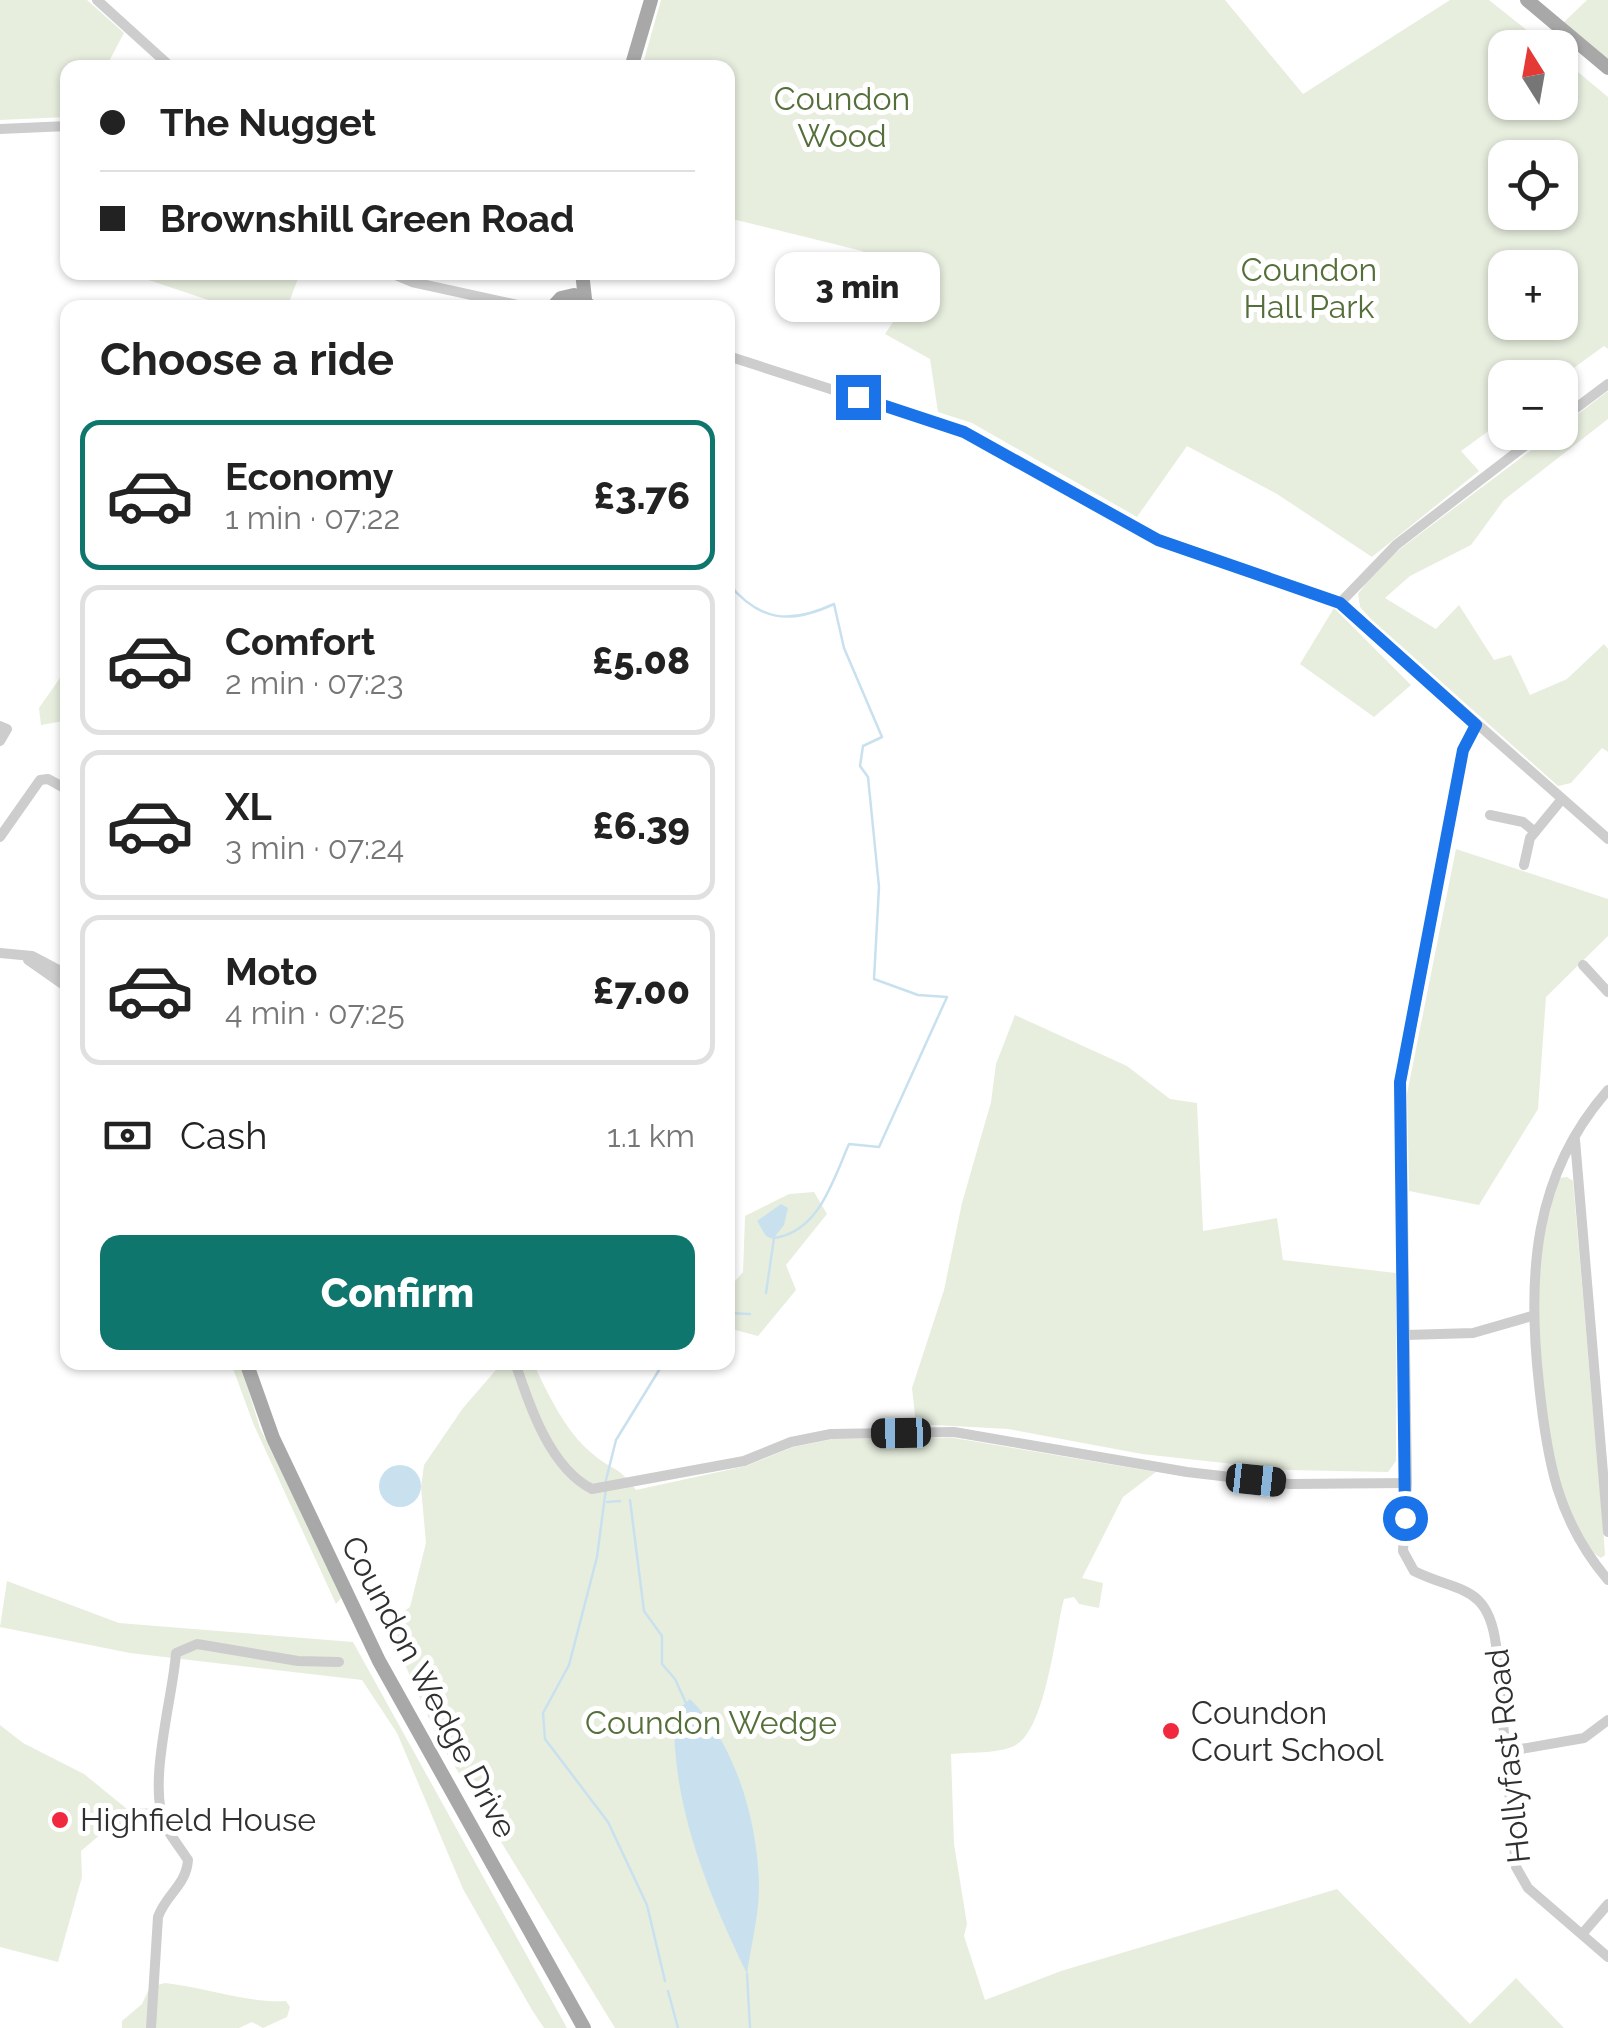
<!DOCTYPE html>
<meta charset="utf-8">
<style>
:root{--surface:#fff;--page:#f6f6f6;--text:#222;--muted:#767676;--line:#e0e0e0;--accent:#0f766e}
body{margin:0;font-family:Raleway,sans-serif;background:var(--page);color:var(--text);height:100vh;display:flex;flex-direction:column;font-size:38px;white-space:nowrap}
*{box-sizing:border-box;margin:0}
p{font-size:32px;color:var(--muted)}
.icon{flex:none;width:55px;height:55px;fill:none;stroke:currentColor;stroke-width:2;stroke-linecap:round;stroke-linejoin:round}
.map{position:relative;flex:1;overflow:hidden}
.drawer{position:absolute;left:60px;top:300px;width:675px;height:1070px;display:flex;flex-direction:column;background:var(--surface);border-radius:20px;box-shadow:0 2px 8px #0004}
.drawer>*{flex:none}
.guide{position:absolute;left:60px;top:60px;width:675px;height:220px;border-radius:20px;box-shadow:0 2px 8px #0004;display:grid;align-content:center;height:220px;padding:0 40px;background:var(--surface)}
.needle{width:65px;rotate:349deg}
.controls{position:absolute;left:1488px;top:30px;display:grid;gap:20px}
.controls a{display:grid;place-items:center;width:90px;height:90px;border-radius:20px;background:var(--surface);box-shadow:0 2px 8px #0004;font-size:50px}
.end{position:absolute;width:45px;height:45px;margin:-22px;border:12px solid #1a73e8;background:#fff;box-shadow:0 0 0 5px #fff}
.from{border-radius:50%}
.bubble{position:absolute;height:70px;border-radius:20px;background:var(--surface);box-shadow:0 2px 8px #0004;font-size:32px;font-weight:800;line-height:70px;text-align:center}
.car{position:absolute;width:30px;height:60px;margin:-30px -15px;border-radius:12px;box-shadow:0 0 8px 2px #0007;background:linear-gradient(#222 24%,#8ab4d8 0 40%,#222 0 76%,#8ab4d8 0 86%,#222 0)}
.guide b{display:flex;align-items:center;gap:35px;height:95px;font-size:38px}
.guide b+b{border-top:2px solid var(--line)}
.guide i{width:25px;height:25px;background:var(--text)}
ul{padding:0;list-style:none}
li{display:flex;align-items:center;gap:30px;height:150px;margin:0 20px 15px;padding:0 20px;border:5px solid var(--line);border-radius:20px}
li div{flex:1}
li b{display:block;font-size:38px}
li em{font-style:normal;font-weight:800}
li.current{border-color:var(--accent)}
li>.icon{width:90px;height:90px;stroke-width:1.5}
h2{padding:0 40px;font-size:45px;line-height:120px}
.pay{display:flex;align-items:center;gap:25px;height:110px;padding:0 40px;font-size:38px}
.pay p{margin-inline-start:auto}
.primary-button{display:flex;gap:20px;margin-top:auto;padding:20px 40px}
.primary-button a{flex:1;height:115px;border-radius:20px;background:var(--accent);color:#fff;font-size:40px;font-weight:800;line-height:115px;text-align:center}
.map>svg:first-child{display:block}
.green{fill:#e7eede;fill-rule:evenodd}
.water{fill:#c9e1ef}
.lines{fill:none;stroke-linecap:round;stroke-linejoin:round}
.stream{stroke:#c9e1ef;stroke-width:2.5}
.minor{stroke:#cdcdcd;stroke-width:10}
.major{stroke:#a8a8a8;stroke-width:14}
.route{stroke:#1a73e8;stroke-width:12}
.poi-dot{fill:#f0293e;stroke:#fff;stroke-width:4}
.labels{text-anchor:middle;stroke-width:10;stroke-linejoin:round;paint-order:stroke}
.park-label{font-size:32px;fill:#556f3a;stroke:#fff}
.street-label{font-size:32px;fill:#303030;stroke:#fff}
.poi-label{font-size:32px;fill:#303030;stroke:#fff;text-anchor:start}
</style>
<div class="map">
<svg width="1608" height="2028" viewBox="0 0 1608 2028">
<rect width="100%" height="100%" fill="#fff"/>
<g class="green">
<path d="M0 0H87L124 33 106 67 68 68 67 117 0 120Z"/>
<path d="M661 0H1225L1303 94 1450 0H1489L1548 47 1505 48V102H1560V57L1608 97V349L1604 346 1560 378H1505V419L1461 451 1479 471 1372 557 1277 494 1187 446 1137 517 972 423 938 412 930 359 885 334 917 286 862 251 728 218V68L642 67ZM1505 158H1560V212H1505ZM1505 268H1560V322H1505Z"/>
<path d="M1587 0H1608V60L1563 23Z"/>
<path d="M128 273H300L287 308 229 307Z"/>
<path d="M1608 391V419L1504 500 1471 545 1410 576 1385 598 1436 629 1459 605 1494 660 1511 655 1530 695 1567 679 1604 644 1608 649V752L1602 748 1571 783 1558 786 1371 619 1360 607 1358 594 1380 564 1554 433 1560 432V428Z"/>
<path d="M1334 608 1411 685 1374 717 1300 664Z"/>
<path d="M67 668 64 721 41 725 39 708Z"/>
<path d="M1456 849 1608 899V936L1546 997 1538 1109 1479 1205 1409 1191 1407 1094Z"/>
<path d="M1015 1015 1127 1066 1170 1099 1197 1103 1203 1231 1277 1218 1283 1260 1396 1273V1461L1388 1472 1288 1470 1142 1454 1008 1429 916 1424 912 1388 944 1290 962 1203 991 1102 996 1064Z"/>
<path d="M1567 1177 1573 1181 1603 1527 1605 1555 1601 1558C1548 1529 1535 1334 1538 1277 1540 1245 1550 1210 1559 1178Z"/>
<path d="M814 1192 827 1214 786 1265 796 1290 758 1336 728 1328V1289L743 1272 745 1216 789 1194Z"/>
<path d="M231 1363H240L260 1428 342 1597 336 1604 253 1423Z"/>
<path d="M502 1363H533C549 1395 565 1432 594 1455 614 1472 617 1464 636 1490L746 1466 793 1447 833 1439 954 1438 1156 1472 1123 1497 1082 1578 1103 1583 1099 1608 1079 1604 1074 1597 1064 1599C1055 1632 1046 1731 1014 1746 997 1754 970 1752 951 1754L954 1844 967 1924 964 1936 985 2000 1061 1971 1337 1889 1470 2024 1516 1978 1564 2028H615L438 1739 387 1624 410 1607 426 1543 421 1487 424 1465 463 1408Z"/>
<path d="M7 1581 119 1623 353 1642 567 2028H544L532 2010 463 1889 397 1733 362 1680 130 1653 0 1627Z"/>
<path d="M0 1725 23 1743 84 1774 127 1809 154 1808 157 1824 108 1828 81 1851 82 1877 58 1962 0 1947Z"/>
<path d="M165 1983C203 1987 252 2004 286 2001L290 2007 287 2017 263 2028 252 2022 239 2028H122V2021L142 2004 150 1987Z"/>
</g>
<g class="water">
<path d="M781 1204 788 1208 784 1225 773 1239 766 1236 757 1221Z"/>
<circle cx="400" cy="1486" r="21"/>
<path d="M690 1699C735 1743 757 1819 759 1882 760 1912 751 1944 747 1974 707 1890 672 1807 674 1713Z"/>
</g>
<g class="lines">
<g class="stream">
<path d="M728 583C759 621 789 625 834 604L844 648 882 737 863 746 860 766 868 777 879 887 874 979 918 995 947 997 879 1147 849 1144C833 1180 819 1232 774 1238L766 1293"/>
<path d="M728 1313 750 1314"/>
<path d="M606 1480 616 1440 664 1362"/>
<path d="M606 1488 597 1557 569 1665 543 1713 545 1739 608 1822 647 1905 665 1981"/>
<path d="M630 1500 644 1611 662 1636V1664L675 1679 686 1703"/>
<path d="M607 1502 620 1501"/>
<path d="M747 1974 750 2028"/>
<path d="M668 1991 678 2028"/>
</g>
<g class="minor">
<path d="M97 0 172 68"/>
<path d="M0 129 68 126"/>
<path d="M388 272 412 282 531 308"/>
<path d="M728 356 964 432 1158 539 1340 603 1608 839"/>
<path d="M1560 420 1608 384"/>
<path d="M1340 603 1396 545 1543 432"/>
<path d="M1476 725 1463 750 1401 1082 1407 1483 1403 1551 1414 1571C1458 1593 1488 1583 1496 1645L1516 1867 1528 1888 1608 1957"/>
<path d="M0 726 7 729 0 741"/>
<path d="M1490 815 1523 822 1535 832"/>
<path d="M0 837 40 780 48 779 68 790"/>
<path d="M1524 865 1530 838 1562 799"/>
<path d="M0 953 32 956 68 975"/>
<path d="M28 960 68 988"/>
<path d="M1583 965 1608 992"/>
<path d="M1608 1090C1533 1175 1527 1276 1539 1384 1547 1460 1557 1520 1608 1580"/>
<path d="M1575 1140 1608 1532"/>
<path d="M1406 1335 1473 1333 1532 1316"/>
<path d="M515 1362C529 1405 550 1468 592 1489L744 1461 791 1442 831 1434 954 1432 1187 1472 1290 1484 1407 1483"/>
<path d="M1504 1752 1584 1738 1608 1720"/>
<path d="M1583 1933 1608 1904"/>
<path d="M151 2028 158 1917C166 1894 186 1886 188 1860 181 1849 172 1838 166 1827 146 1787 173 1698 176 1653L197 1644 298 1661 339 1662"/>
</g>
<g class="major">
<path d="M1527 0 1608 68"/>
<path d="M631 68 651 0"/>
<path d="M582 272 585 299"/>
<path d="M552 308 561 298 574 295 593 308"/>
<path d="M246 1362 273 1438 379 1661 584 2028"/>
</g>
</g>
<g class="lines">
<path class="route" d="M858 397 964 432 1158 540 1340 603 1476 725 1463 750 1400 1082 1405 1518"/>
</g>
<g class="poi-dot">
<circle cx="1171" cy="1731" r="10"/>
<circle cx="60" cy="1820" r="10"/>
</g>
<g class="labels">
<g class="park-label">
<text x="842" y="110">Coundon<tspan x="842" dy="37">Wood</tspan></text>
<text x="1309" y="281">Coundon<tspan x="1309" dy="37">Hall Park</tspan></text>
<text x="711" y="1734">Coundon Wedge</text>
</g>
<g class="street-label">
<text transform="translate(429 1687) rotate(62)" y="11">Coundon Wedge Drive</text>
<text transform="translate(1508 1756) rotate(-96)" y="11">Hollyfast Road</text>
</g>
<g class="poi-label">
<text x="1191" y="1724">Coundon<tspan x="1191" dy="37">Court School</tspan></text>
<text x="80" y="1831">Highfield House</text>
</g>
</g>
</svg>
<div class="controls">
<a><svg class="needle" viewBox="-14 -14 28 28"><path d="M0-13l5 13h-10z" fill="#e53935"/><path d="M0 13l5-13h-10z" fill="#767676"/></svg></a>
<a><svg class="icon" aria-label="locate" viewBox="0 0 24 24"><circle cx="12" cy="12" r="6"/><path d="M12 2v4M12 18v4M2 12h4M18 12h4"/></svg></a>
<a>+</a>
<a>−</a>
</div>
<i class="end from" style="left:1405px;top:1518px"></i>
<i class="end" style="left:858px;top:397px"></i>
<div class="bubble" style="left:775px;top:252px;width:165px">3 min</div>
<i class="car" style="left:901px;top:1433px;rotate:269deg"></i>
<i class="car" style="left:1256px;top:1480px;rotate:96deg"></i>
<div class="guide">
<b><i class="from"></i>The Nugget</b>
<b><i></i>Brownshill Green Road</b>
</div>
<section class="drawer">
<h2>Choose a ride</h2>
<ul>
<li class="current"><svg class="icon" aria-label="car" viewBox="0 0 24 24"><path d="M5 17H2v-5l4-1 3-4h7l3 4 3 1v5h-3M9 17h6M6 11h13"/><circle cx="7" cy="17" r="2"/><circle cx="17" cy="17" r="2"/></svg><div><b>Economy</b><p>1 min · 07:22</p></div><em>£3.76</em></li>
<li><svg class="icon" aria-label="car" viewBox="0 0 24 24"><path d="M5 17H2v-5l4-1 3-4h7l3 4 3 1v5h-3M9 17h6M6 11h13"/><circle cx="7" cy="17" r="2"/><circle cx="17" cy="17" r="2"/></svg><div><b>Comfort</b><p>2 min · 07:23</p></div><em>£5.08</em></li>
<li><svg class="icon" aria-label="car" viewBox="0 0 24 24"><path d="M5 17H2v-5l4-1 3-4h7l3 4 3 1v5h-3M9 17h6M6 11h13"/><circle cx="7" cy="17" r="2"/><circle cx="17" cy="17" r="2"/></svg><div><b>XL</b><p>3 min · 07:24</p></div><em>£6.39</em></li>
<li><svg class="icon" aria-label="car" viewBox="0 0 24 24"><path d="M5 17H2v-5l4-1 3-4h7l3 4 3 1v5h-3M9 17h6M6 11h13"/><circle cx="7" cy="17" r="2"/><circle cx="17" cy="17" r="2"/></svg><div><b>Moto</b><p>4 min · 07:25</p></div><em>£7.00</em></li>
</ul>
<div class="pay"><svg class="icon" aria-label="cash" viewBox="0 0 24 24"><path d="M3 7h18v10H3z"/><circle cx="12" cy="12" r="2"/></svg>Cash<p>1.1 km</p></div>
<div class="primary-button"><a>Confirm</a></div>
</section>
</div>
